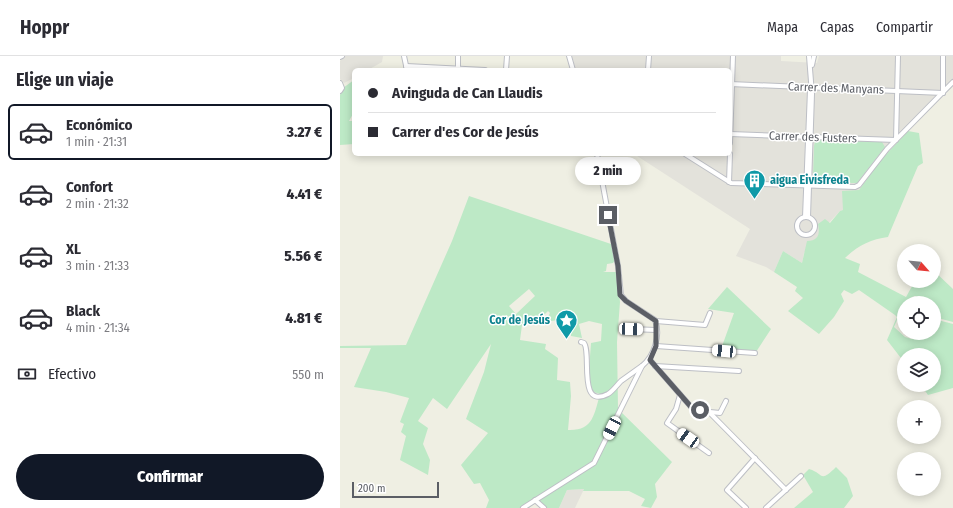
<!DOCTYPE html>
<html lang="es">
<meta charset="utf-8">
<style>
:root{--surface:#fff;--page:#f7f7f7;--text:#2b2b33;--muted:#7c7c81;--line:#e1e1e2;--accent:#111827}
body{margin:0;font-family:"Fira Sans Condensed",sans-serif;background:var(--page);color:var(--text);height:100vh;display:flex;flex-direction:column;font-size:15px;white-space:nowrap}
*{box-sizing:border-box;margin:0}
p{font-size:13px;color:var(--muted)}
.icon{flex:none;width:22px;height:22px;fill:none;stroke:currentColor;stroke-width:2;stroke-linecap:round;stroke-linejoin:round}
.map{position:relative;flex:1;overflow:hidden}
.panel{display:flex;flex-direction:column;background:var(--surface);width:340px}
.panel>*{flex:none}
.hud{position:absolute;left:12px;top:12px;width:380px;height:88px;border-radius:6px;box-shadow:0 2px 10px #0003;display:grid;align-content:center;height:88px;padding:0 16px;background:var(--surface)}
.needle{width:26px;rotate:117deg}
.tools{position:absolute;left:557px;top:188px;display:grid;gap:8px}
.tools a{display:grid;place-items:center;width:44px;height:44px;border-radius:50%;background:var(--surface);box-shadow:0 2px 10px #0003;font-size:20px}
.scale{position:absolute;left:12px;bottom:10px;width:87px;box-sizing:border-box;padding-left:4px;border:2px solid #5b5e65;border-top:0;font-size:11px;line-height:14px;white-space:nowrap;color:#5b5e65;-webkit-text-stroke:3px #fff;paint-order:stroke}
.end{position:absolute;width:18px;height:18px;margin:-9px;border:5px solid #5b5e65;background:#fff;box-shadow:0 0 0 2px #fff}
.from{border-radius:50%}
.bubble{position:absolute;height:28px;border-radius:14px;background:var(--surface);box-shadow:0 2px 10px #0003;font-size:13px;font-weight:800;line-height:28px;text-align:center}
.car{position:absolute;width:12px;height:24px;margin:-12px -6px;border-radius:5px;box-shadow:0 0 3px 1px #0007;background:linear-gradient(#fff 24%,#345 0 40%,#fff 0 76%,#345 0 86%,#fff 0)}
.hud b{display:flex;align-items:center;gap:14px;height:38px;font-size:15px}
.hud b+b{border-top:1px solid var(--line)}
.hud i{width:10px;height:10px;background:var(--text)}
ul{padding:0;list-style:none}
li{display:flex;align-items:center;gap:12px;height:56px;margin:0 8px 6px;padding:0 8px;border:2px solid transparent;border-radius:6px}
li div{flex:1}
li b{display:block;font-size:15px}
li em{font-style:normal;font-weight:800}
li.selected{border-color:var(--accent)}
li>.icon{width:36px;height:36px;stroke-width:1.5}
h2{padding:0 16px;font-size:18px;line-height:48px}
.pay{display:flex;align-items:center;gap:10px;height:44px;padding:0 16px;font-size:15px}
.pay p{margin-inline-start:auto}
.cta{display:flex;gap:8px;margin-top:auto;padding:8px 16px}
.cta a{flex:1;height:46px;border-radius:24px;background:var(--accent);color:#fff;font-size:16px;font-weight:800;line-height:46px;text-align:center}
header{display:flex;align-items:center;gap:24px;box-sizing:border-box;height:56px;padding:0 20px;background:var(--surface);border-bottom:1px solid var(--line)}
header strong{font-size:19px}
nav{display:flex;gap:22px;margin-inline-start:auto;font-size:14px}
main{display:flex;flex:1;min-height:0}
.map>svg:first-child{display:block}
.industrial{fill:#e3e2db}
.green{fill:#bde9c6;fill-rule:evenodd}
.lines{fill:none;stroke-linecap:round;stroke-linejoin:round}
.minor-casing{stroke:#bdbfc5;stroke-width:6}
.minor{stroke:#fff;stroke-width:4}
.route{stroke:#5b5e65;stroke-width:5}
.labels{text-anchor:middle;stroke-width:3;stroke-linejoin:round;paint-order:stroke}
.street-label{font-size:12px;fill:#5b5e65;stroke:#fff}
.culture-label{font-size:12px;font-weight:bold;fill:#0d838f;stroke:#fff;text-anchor:start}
</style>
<header>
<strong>Hoppr</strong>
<nav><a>Mapa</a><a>Capas</a><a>Compartir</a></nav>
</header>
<main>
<section class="panel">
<h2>Elige un viaje</h2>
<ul>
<li class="selected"><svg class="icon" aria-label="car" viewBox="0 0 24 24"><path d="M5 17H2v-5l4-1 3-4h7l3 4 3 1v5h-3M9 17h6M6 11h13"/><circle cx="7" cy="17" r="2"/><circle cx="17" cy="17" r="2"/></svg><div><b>Económico</b><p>1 min · 21:31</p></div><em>3.27 €</em></li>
<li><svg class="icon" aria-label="car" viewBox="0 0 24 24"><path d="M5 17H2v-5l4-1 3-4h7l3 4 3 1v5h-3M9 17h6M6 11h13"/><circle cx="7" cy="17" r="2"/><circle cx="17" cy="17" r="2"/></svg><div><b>Confort</b><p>2 min · 21:32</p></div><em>4.41 €</em></li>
<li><svg class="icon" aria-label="car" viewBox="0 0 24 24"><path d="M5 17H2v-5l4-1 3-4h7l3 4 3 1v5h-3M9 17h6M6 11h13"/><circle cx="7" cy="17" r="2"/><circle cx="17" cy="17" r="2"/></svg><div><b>XL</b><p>3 min · 21:33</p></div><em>5.56 €</em></li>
<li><svg class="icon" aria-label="car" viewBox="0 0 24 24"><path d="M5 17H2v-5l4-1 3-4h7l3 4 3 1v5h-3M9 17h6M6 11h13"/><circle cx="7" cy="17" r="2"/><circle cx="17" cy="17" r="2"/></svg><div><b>Black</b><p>4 min · 21:34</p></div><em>4.81 €</em></li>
</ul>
<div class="pay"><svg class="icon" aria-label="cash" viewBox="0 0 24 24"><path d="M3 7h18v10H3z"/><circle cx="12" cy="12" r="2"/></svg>Efectivo<p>550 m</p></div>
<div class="cta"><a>Confirmar</a></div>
</section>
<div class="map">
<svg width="613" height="452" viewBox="0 0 613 452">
<rect width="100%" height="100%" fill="#efefe3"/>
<g class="industrial">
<path d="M5 0H43L42 6 28 14H14V22L4 27 0 23V5Z"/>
<path d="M232 0H441V5L477 7 479 0H613V25L541 104 504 154 500 155 480 176 477 182 464 197 462 207 443 195 434 216 426 211 396 200 410 173 294 98H390V14H236Z"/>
<path d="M244 433 235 452H219L227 434Z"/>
</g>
<g class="green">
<path d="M14 24V56L9 65H14V88L0 89V39L3 32Z"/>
<path d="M568 75 579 77 583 107 578 110 550 176 548 181C531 183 517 190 505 202L520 208 518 216 566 241 575 225H594V215L613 233V266L594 261V247H586L575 240 572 241 567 247H564L563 254 559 259 554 271 565 281 572 283 578 277H594V263L613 268V332L588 339 581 329H594V299H564V306L547 284 557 261 555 259 519 234 512 238 504 234 501 238 504 245 494 261 479 278 448 255 463 242 455 235 457 231 434 216 443 195 462 207 467 185C479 185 480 177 478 168L485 163 490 167 500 155 503 154 502 135 519 134 541 104Z"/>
<path d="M478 84 542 86 545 91 517 127H476L473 122 474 90 475 86Z"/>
<path d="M129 140 271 188 275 204 273 207 267 208 266 215 263 216H277L280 246 277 286 278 353 332 406 315 428 317 441 311 452 301 450 305 443 289 435H243L244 433 227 434 219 452H207L199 444 189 452H146L149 444 140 427 134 428 121 409 148 377 126 363 144 316 151 288 107 353 93 342 78 365 88 372 83 388 90 404 88 419 60 404 66 380 61 376 64 368 60 366 69 342 46 336 14 331 31 292H0V290L66 289 112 185ZM189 233 195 240 176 258 169 250ZM208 255 210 257 205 266 230 262 231 280 242 282 239 268 249 265 262 268 261 285 251 287 248 327C250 334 253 336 260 338 254 359 253 375 228 374L231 340 230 326 217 324 218 302 205 293 206 288 180 284 182 269 200 263Z"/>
<path d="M387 231 431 273 416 296 381 293 394 257 368 253Z"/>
<path d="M496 411 507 422 513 440 504 452H454L473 436 463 419 469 413C484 417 479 428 496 411Z"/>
</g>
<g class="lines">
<defs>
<g id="minor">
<path d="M64 0 67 14"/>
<path d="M229 0 233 14"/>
<path d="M0 1 2 0"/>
<path d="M472 9 474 0"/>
<path d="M66 10 145 14"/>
<path d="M118 14V0"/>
<path d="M166 14 167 0"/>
<path d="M308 14 309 0"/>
<path d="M0 27 2 32 0 35"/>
<path d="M390 28 603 37"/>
<path d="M603 37V0"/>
<path d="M390 78 556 84 558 0"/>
<path d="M390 87 393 0"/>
<path d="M345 98 391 127 515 131 519 129 547 93 613 26"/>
<path d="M389 126 390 98"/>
<path d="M465 161 470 34"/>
<path d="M468 161 472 38 469 0"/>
<circle cx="466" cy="170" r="9"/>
<path d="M316 265 365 269 370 257"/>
<path d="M291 273 316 274"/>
<path d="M241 286 244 287C252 297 237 354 268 338 273 335 277 329 281 325 288 320 295 315 302 310"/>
<path d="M316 290 415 297"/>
<path d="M310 304 352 352 369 356 446 434"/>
<path d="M315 310 399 315"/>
<path d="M340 339 336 353 327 367 369 397"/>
<path d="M370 356 380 357 386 345"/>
<path d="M195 444 204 452"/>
<path d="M183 452 254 407 302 310C314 300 321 280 315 264L286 245 281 239 278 210 257 98"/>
<path d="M406 452 387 434 415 402"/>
<path d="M426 452 461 420"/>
</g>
</defs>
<use href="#minor" class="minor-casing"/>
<use href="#minor" class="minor"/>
</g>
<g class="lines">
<path class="route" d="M268 159 278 210 280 239 286 245 316 265V290L310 304 352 352 360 354"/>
</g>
<defs>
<symbol id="building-pin" viewBox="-11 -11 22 30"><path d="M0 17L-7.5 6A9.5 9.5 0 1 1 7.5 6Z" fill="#0f9aa8" stroke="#fff"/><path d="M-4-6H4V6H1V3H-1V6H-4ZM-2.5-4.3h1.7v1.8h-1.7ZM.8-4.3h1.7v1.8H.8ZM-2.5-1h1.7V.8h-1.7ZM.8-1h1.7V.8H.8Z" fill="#fff"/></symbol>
<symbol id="sight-pin" viewBox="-11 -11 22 30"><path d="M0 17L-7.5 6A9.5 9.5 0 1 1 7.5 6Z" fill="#0f9aa8" stroke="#fff"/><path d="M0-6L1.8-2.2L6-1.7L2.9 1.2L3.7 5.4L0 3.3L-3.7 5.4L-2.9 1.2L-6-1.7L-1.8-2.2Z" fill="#fff"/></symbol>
</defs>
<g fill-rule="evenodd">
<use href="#building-pin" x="402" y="112" width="25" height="34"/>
<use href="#sight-pin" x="214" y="252" width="25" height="34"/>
</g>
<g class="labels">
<g class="street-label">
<text transform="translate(496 32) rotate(2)" y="4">Carrer des Manyans</text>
<text transform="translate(473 81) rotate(2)" y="4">Carrer des Fusters</text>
</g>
<g class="culture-label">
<text x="430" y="128">aigua Eivisfreda</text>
<text x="210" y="268" text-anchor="end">Cor de Jesús</text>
</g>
</g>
</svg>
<div class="tools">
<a><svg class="needle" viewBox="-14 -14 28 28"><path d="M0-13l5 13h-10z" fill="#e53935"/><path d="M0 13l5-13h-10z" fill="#7c7c81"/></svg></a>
<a><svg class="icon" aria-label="locate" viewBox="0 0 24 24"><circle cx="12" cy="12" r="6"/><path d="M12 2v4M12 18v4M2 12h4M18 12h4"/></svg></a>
<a><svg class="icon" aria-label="layers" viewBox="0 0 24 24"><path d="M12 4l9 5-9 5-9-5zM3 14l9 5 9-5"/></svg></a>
<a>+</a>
<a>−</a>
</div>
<div class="scale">200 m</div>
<i class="end from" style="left:360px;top:354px"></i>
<i class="end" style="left:268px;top:159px"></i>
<div class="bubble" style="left:235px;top:101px;width:66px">2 min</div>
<i class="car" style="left:291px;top:273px;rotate:92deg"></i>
<i class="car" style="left:384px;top:295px;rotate:275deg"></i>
<i class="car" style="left:272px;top:372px;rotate:207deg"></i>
<i class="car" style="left:348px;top:382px;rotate:305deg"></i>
<div class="hud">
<b><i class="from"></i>Avinguda de Can Llaudis</b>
<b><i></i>Carrer d'es Cor de Jesús</b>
</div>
</div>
</main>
